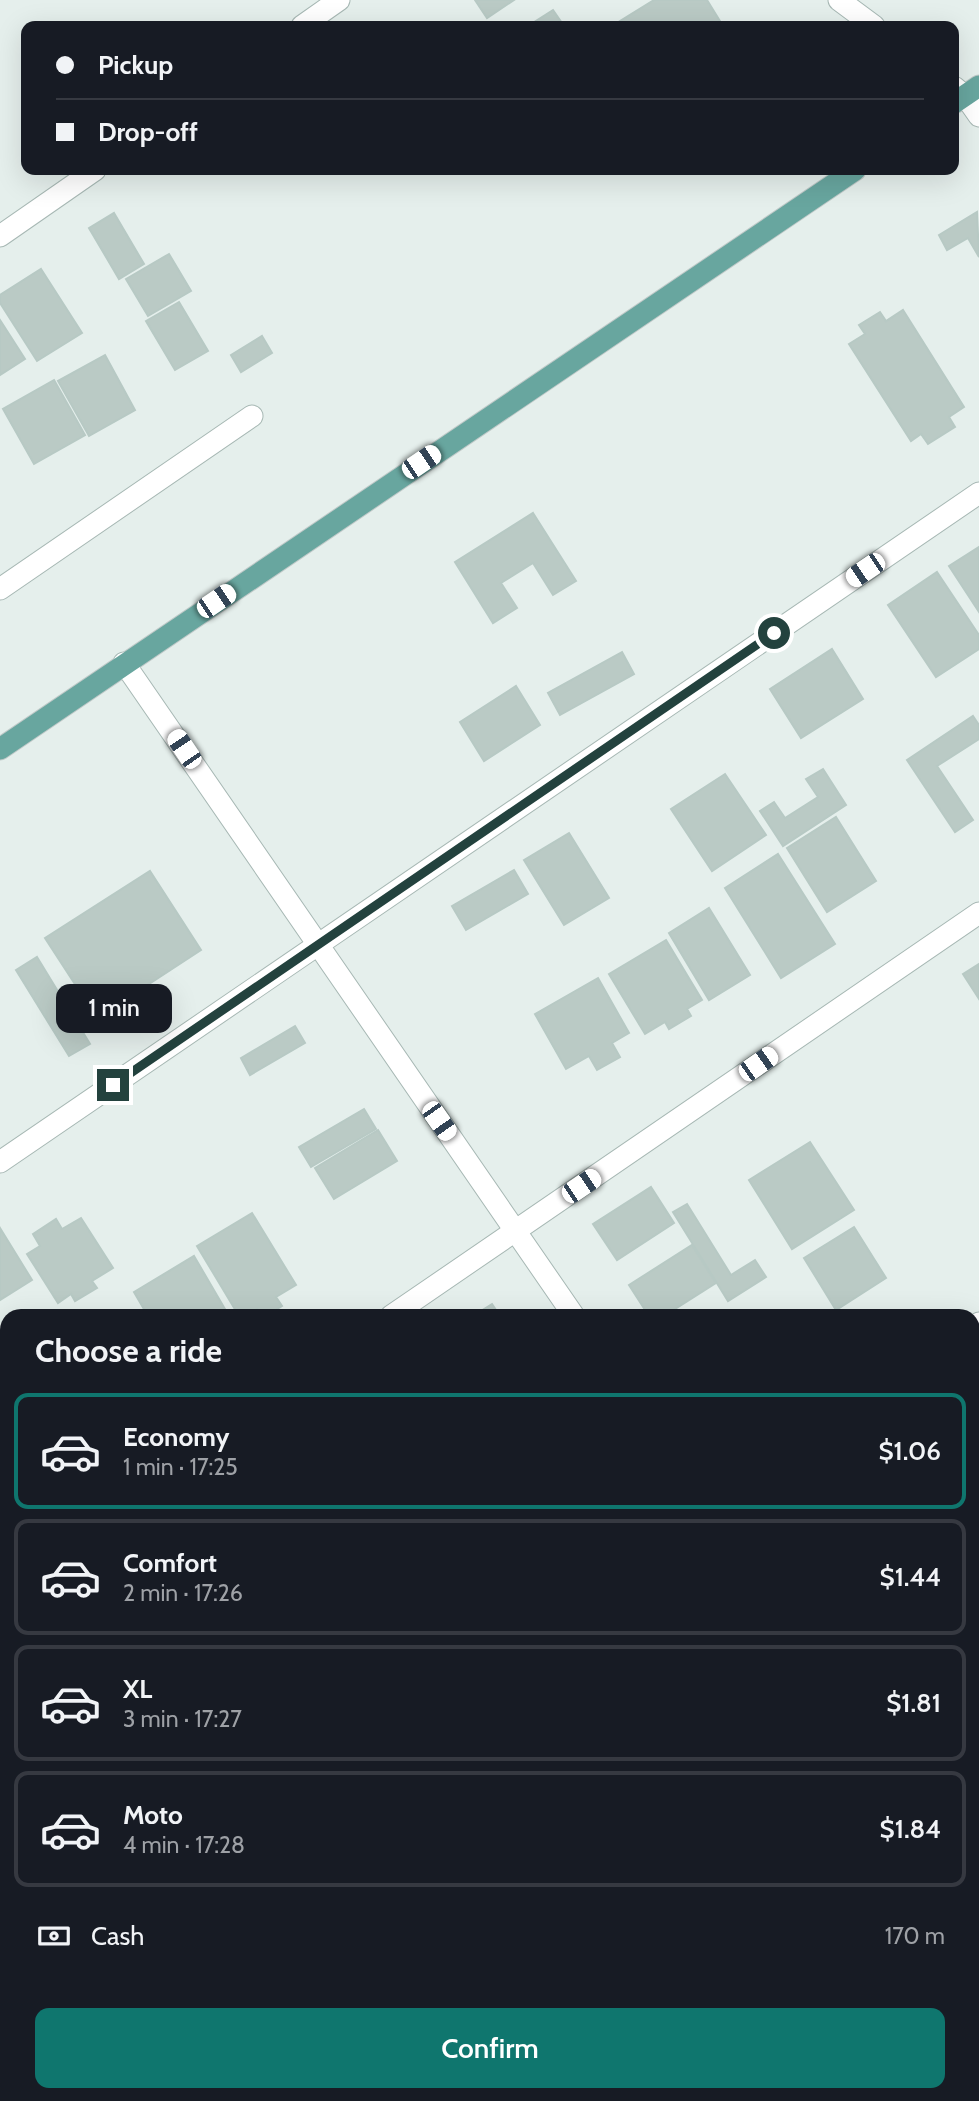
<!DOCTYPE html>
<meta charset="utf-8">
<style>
:root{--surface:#171b24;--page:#20242c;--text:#f1f3f6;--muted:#9ea1a6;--line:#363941;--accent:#0f766e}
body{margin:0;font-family:Cabin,sans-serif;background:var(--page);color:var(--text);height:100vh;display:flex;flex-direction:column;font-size:26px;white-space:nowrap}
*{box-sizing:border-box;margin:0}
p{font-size:23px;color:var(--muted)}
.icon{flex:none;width:38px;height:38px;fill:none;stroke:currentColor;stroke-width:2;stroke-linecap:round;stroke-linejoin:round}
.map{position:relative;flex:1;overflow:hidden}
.sheet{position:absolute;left:0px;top:1309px;width:980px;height:793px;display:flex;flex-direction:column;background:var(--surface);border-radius:21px 21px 0 0;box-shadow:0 7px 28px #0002}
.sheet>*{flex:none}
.banner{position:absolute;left:21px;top:21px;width:938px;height:154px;border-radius:14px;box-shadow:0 7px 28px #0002;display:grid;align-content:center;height:154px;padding:0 35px;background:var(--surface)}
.end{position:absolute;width:32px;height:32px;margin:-16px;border:9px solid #23423e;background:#fff;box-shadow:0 0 0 4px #fff}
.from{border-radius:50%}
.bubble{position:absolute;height:49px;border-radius:14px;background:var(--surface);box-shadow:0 7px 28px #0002;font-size:23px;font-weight:600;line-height:49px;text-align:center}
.car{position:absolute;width:21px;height:42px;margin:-21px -10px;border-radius:9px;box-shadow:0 0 5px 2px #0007;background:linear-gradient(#fff 24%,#345 0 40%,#fff 0 76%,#345 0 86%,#fff 0)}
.banner b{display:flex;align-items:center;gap:24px;height:66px;font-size:26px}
.banner b+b{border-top:2px solid var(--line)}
.banner i{width:18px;height:18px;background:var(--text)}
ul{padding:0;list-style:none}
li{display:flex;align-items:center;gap:21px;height:116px;margin:0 14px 10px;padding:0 21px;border:4px solid var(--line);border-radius:14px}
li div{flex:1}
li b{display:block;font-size:26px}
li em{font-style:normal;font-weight:600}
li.selected{border-color:var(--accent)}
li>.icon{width:63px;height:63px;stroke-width:1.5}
h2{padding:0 35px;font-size:32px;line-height:84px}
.pay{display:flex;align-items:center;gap:18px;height:77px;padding:0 35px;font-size:26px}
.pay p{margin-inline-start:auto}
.button{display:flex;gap:14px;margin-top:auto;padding:14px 35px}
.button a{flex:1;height:80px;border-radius:14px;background:var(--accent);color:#fff;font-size:28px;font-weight:600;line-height:80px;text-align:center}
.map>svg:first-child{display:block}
.building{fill:#bacac5;stroke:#b7c9c4;stroke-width:2}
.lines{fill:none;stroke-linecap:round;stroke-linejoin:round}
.minor-casing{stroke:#a7b8b4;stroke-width:23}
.major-casing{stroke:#c1cac9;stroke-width:23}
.minor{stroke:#fff;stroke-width:21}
.major{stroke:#68a69f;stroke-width:21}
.route{stroke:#23423e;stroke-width:9}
</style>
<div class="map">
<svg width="979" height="2101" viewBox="0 0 979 2101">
<rect width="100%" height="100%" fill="#e5efec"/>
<g class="building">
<path d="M475 0H514L487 18Z"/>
<path d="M654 0H707L723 26H612Z"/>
<path d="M553 10 564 26H528Z"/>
<path d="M977 212 979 257 968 238 947 250 939 235Z"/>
<path d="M114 213 144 264 119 279 89 228Z"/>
<path d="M169 254 191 291 148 316 126 279Z"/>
<path d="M41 269 82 333 37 361 0 303V295Z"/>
<path d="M179 302 208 351 175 370 146 321Z"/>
<path d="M903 310 964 407 949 417 955 427 928 444 921 434 911 441 849 344 865 334 859 325 880 312 886 321Z"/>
<path d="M0 320 25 359 0 375Z"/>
<path d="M262 336 272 353 241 372 231 355Z"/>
<path d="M105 355 135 410 89 436 58 381Z"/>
<path d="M54 380 85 435 34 464 3 409Z"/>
<path d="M533 513 576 581 553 595 533 563 501 583 517 608 493 623 455 562Z"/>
<path d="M979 547V612L949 566Z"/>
<path d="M937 572 979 635V649L936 677 888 605Z"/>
<path d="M832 649 863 699 801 738 770 689Z"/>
<path d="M622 652 634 674 560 715 548 693Z"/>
<path d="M516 686 540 725 484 761 460 722Z"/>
<path d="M973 716 979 725V739L937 766 973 820 955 832 907 760Z"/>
<path d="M823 769 846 805 783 846 760 811 774 802 785 818 818 797 806 779Z"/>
<path d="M725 774 766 835 712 871 671 809Z"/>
<path d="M836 817 876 881 827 912 787 848Z"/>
<path d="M569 833 609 898 564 925 524 860Z"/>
<path d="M778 854 835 944 781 978 725 888Z"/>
<path d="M514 870 528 894 466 930 452 906Z"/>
<path d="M150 871 201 950 97 1018 45 938Z"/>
<path d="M709 908 750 975 709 1000 669 933Z"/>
<path d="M666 940 702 1000 687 1009 691 1016 669 1029 665 1022 645 1034 609 974Z"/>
<path d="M37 957 90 1044 69 1056 16 970Z"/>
<path d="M979 964V999L963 974Z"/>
<path d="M598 978 629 1033 612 1043 620 1057 597 1070 589 1056 566 1069 535 1014Z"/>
<path d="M295 1026 305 1043 250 1075 241 1058Z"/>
<path d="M364 1109 376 1129 311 1167 299 1147Z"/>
<path d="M378 1130 397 1161 334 1199 315 1168Z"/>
<path d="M810 1142 854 1210 792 1249 749 1180Z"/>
<path d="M651 1187 674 1223 617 1260 593 1224Z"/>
<path d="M687 1204 731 1275 755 1260 766 1277 728 1301 673 1212Z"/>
<path d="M252 1213 296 1285 276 1297 282 1306 266 1316H261L257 1309 246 1316H239L197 1246Z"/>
<path d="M81 1218 113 1268 92 1281 97 1288 75 1301 71 1294 58 1303 27 1254 40 1246 33 1234 56 1219 62 1229Z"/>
<path d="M854 1227 886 1278 836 1310 804 1258Z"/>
<path d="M0 1228 32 1280 0 1300Z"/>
<path d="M692 1245 716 1283 664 1316H649L629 1285Z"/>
<path d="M194 1256 229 1316H148L134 1292Z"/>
<path d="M492 1304 500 1316H473Z"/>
<path d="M7 1384V1464L0 1469V1388Z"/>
<path d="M979 1545V1629L973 1633V1549Z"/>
<path d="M973 2000 979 2010V2030L973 2033Z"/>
<path d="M161 2095H174L178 2101H151Z"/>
<path d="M263 2095H302L305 2101H252Z"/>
<path d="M526 2095H592L596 2101H520Z"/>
<path d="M606 2095H670L672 2099 610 2101Z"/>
<path d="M751 2095H764L768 2101H741Z"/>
</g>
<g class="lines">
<defs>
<g id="minor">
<path d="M839 0 874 26"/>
<path d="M302 26 339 0"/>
<path d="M954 87 965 96 979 116"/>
<path d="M0 236 95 170"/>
<path d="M0 589 252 416"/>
<path d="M124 663 574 1316"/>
<path d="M0 1162 979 493"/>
<path d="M391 1316 979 913"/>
<path d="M973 1327 979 1323"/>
<path d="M0 1585 7 1580"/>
<path d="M973 1722 979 1718"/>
<path d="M973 1894 979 1903"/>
<path d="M0 1992 7 1988"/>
<path d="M415 2101 424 2095"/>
</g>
<g id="major">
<path d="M954 103 979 86"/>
<path d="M0 749 855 170"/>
</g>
</defs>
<use href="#minor" class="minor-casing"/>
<use href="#major" class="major-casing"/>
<use href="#minor" class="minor"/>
<use href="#major" class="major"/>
</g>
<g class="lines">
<path class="route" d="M113 1085 774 633"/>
</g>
</svg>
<i class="end from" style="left:774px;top:633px"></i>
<i class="end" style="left:113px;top:1085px"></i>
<div class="bubble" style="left:56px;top:984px;width:116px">1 min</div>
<i class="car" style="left:421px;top:462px;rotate:56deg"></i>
<i class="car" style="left:865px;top:570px;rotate:236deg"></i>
<i class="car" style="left:216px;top:601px;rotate:56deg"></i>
<i class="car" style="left:184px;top:749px;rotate:326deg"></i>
<i class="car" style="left:758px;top:1064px;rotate:55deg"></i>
<i class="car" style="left:439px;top:1121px;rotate:145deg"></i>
<i class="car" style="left:581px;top:1186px;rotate:56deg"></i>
<div class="banner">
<b><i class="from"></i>Pickup</b>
<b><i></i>Drop-off</b>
</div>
<section class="sheet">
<h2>Choose a ride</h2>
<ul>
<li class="selected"><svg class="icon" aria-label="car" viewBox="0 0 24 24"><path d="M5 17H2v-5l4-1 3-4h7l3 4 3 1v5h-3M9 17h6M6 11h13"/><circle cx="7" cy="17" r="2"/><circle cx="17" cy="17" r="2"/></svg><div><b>Economy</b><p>1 min · 17:25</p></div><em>$1.06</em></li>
<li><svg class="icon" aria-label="car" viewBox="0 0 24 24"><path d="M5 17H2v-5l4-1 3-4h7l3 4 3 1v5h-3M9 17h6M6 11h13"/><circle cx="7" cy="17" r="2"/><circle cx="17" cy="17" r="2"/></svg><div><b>Comfort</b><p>2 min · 17:26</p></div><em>$1.44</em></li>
<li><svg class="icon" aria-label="car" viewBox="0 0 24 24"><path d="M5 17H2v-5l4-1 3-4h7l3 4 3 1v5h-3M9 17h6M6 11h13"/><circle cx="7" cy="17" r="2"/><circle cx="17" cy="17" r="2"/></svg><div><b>XL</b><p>3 min · 17:27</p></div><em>$1.81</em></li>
<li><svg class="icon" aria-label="car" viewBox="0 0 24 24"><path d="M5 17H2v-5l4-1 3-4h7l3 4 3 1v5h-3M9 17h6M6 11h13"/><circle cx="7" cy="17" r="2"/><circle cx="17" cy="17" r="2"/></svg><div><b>Moto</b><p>4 min · 17:28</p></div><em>$1.84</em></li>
</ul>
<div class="pay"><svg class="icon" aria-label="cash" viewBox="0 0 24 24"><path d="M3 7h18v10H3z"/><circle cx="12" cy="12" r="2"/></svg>Cash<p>170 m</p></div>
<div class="button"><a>Confirm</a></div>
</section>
</div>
